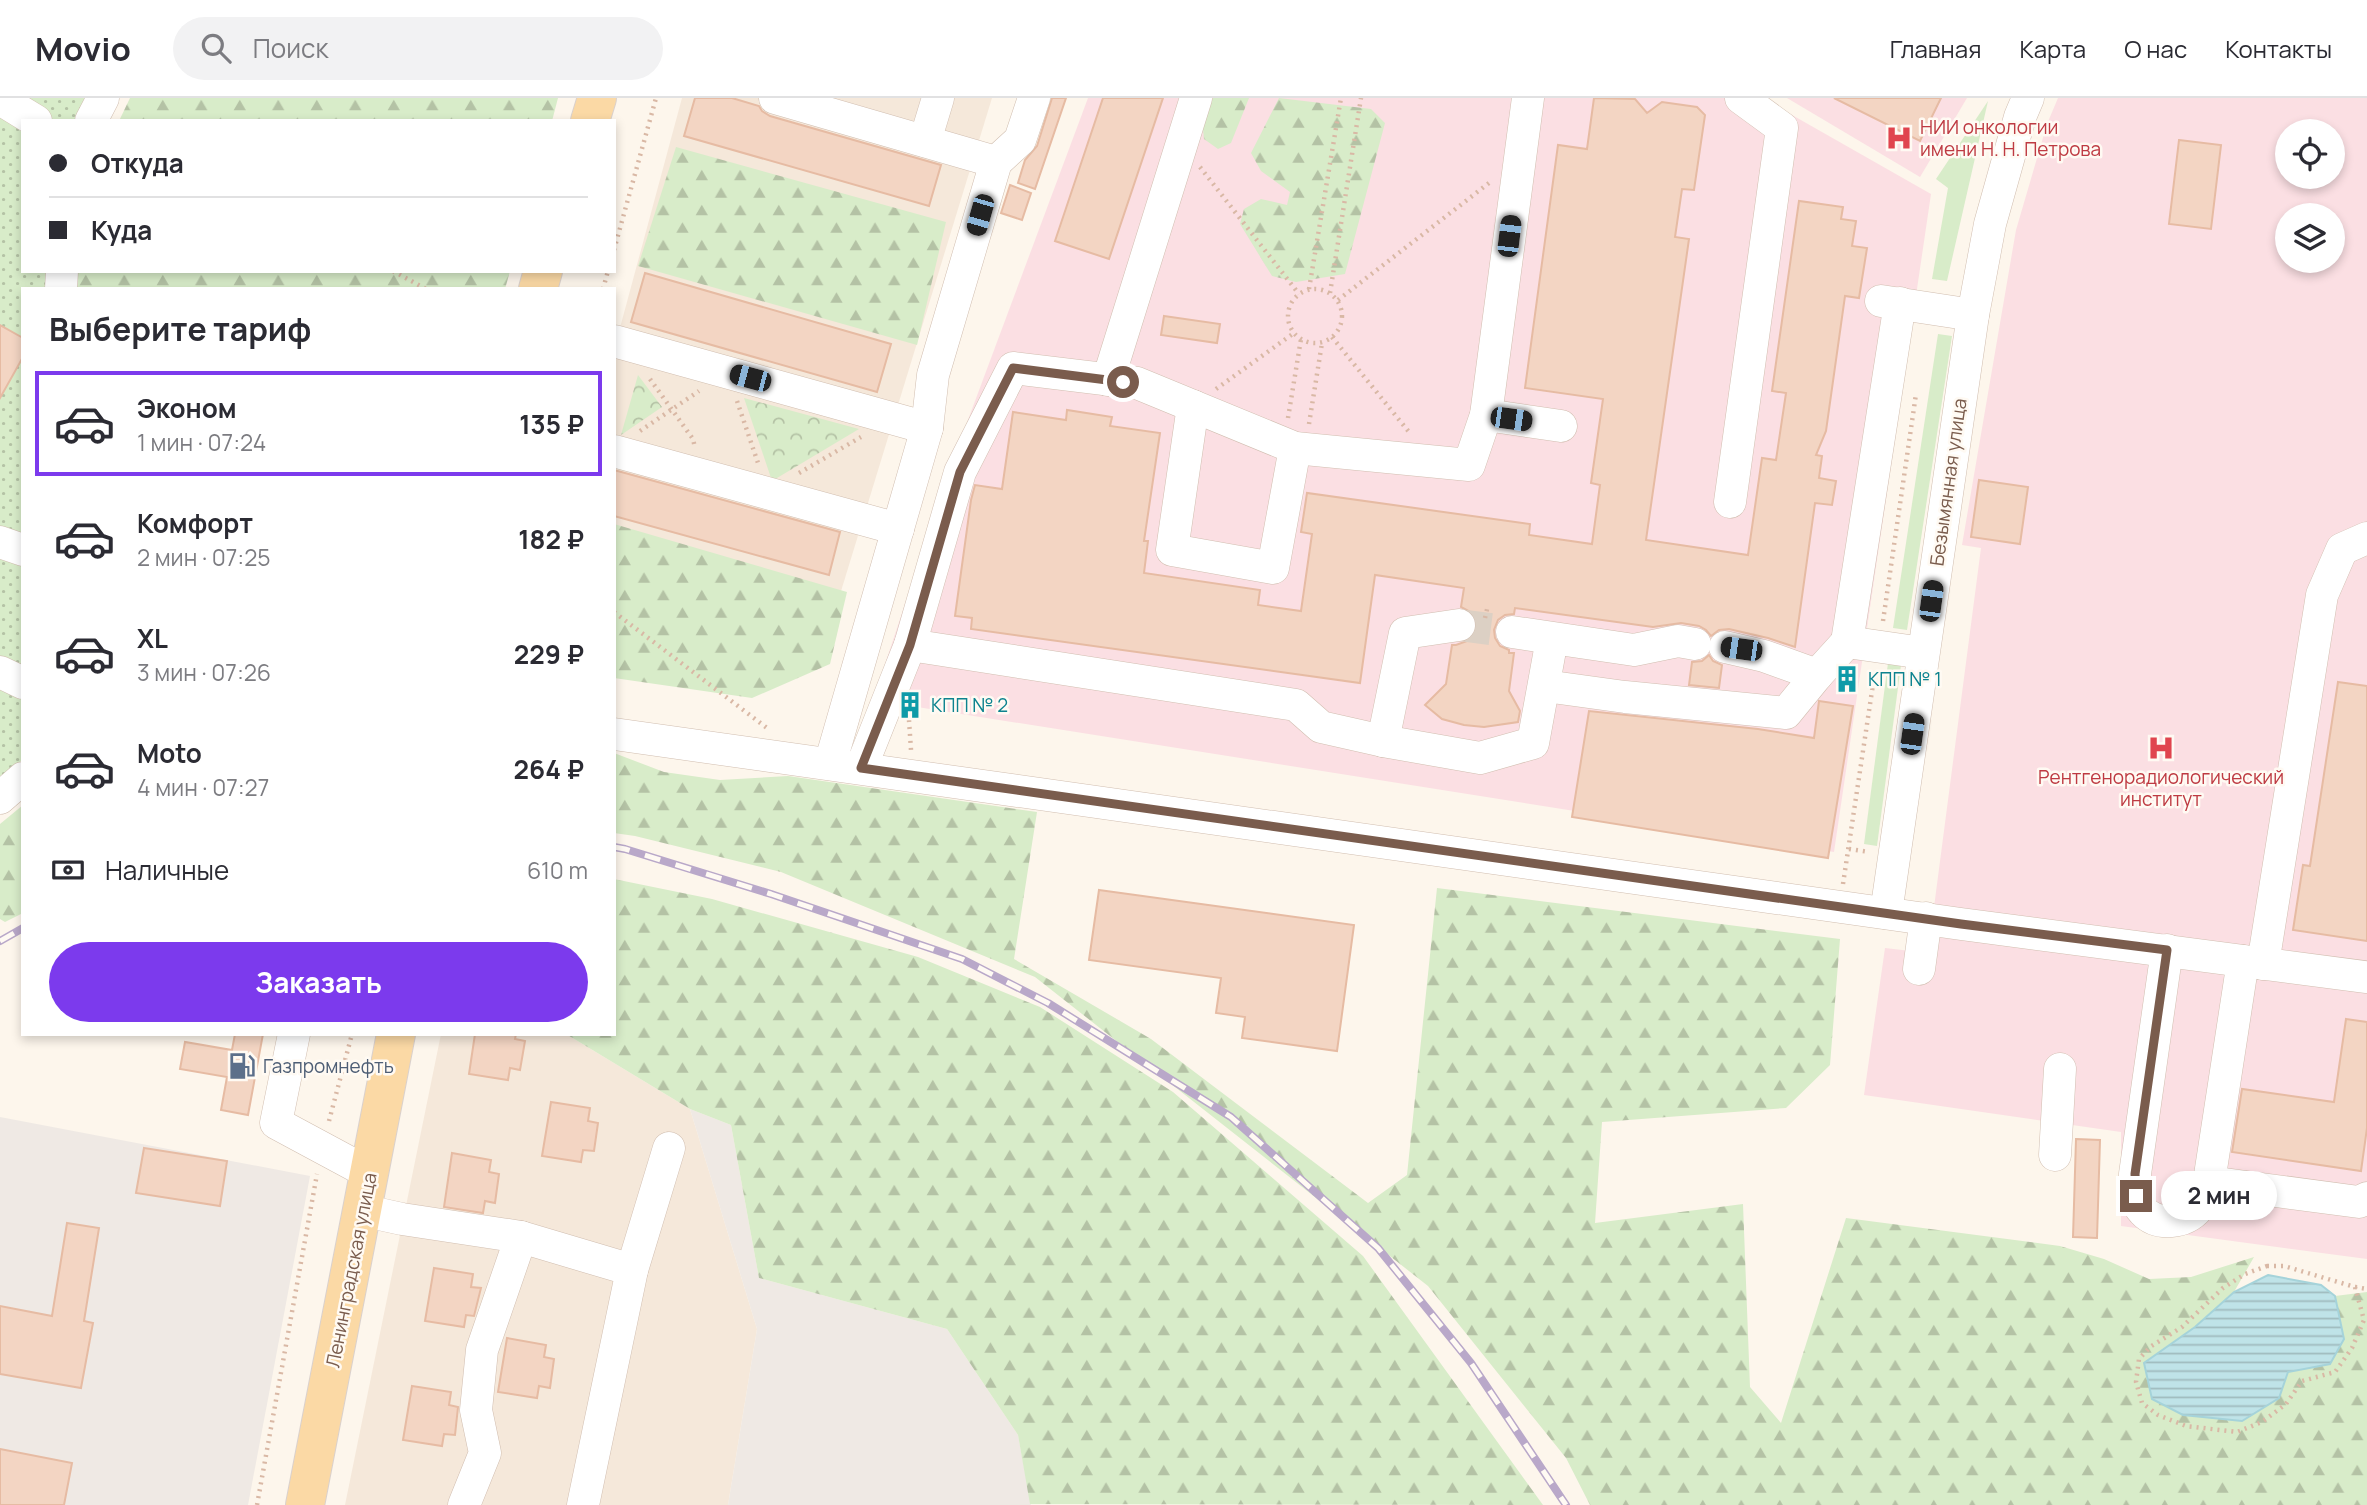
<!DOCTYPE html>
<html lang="ru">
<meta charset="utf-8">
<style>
:root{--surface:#fff;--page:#f2f2f3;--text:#2b2b33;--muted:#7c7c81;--line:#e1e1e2;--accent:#7c3aed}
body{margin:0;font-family:Manrope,sans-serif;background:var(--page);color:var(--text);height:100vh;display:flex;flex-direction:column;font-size:26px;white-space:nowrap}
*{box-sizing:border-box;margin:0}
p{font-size:23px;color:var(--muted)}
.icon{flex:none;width:38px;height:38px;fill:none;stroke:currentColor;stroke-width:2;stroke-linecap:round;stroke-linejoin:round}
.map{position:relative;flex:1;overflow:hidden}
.drawer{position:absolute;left:21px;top:189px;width:595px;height:749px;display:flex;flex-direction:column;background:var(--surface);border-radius:0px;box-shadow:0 4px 10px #0003}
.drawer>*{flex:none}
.top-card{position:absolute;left:21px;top:21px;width:595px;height:154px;border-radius:0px;box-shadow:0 4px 10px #0003;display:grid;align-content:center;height:154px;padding:0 28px;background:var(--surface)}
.buttons{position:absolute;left:2275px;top:21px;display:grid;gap:14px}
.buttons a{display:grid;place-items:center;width:70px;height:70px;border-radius:50%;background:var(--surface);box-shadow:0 4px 10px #0003;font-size:35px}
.end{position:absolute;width:32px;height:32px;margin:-16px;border:9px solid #7a5c4d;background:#fff;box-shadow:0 0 0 4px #fff}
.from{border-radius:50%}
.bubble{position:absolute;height:49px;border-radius:24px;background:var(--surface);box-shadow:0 4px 10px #0003;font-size:23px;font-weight:700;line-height:49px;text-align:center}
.car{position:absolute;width:21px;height:42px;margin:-21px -10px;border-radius:9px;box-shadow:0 0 5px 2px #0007;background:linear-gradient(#222 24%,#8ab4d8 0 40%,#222 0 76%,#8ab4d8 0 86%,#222 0)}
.top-card b{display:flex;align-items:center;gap:24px;height:66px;font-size:26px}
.top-card b+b{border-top:2px solid var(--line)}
.top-card i{width:18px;height:18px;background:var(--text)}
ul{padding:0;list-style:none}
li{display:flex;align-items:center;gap:21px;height:105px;margin:0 14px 10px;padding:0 14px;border:4px solid transparent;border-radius:0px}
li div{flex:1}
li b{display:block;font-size:26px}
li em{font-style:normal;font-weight:700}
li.selected{border-color:var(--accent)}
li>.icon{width:63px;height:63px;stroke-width:1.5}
h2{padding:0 28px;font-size:32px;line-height:84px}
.pay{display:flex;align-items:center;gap:18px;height:77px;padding:0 28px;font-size:26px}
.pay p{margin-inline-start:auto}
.primary-button{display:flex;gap:14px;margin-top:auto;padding:14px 28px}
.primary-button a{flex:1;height:80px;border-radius:42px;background:var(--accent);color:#fff;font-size:28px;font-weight:700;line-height:80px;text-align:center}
header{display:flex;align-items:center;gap:42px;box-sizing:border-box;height:98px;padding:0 35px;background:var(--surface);border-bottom:2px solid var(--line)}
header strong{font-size:33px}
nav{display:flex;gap:38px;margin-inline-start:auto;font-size:24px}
.search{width:490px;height:63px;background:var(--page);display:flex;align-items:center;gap:18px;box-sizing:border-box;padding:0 24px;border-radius:38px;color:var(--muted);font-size:26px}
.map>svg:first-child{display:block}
.residential{fill:#f5e8da}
.industrial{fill:#efe9e4}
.medical{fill:#fbdfe3;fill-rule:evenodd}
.grass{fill:#d8ecc9}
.forest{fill:url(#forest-firs)}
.park{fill:url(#park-crowns)}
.garden{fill:url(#garden-dots)}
.water{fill:url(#water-rules);stroke:#a5d3da;stroke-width:2}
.building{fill:#f3d5c3;stroke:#e6bba3;stroke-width:2}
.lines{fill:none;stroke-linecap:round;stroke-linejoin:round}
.minor-tunnel{stroke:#dcd0c4;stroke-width:32;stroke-dasharray:32 16;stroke-linecap:butt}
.minor-casing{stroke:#d1beb0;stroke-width:33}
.major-casing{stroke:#dad1cd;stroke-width:40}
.path{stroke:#d9b8a5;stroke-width:4.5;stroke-dasharray:2 5;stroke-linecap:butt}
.minor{stroke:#fff;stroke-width:32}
.major{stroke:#fbd9a5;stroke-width:38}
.rail-casing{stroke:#b9a8c9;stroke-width:8}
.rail{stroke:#fffaf3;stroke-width:5;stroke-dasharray:16;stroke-linecap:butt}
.route{stroke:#7a5c4d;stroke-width:9}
.labels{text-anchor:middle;stroke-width:5;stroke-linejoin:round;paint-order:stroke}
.health-label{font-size:19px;fill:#be3a42;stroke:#fffaf3;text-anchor:start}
.street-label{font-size:19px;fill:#7a5c4d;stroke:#fffaf3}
.culture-label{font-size:19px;fill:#0d838f;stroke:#fffaf3;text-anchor:start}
.service-label{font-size:19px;fill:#4e5e75;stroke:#fffaf3;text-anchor:start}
</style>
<header>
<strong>Movio</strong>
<div class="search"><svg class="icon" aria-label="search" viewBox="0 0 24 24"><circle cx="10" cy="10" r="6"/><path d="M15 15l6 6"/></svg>Поиск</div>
<nav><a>Главная</a><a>Карта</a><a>О нас</a><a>Контакты</a></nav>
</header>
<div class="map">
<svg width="2367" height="1407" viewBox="0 0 2367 1407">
<defs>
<pattern id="forest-firs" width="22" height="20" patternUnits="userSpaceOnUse" patternTransform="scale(1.75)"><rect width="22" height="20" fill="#d8ecc9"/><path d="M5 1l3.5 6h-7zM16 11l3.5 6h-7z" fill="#b4c2a5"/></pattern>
<pattern id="park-crowns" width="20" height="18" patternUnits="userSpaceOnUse" patternTransform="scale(1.75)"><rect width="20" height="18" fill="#d8ecc9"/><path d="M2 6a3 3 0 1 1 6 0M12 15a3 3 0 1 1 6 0" fill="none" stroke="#b4c2a5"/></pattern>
<pattern id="garden-dots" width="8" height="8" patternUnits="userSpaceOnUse" patternTransform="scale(1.75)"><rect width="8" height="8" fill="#d8ecc9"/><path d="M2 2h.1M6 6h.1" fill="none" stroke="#b4c2a5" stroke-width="1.8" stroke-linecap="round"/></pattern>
<pattern id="water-rules" width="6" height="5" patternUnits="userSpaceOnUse" patternTransform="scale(1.75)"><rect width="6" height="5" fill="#bfe3e8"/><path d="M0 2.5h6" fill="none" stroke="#a0bbbe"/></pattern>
</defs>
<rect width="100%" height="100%" fill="#fdf6ec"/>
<g class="residential">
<path d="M682 0H992L838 503 614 440V252Z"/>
<path d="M441 936H566L690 1011 757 1231 728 1407H345Z"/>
</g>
<g class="industrial">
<path d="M690 1011 731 1027 759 1180 947 1231 1018 1337 1031 1407H728L757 1231Z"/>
<path d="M0 1019 310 1078 248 1407H0Z"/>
</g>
<g class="medical">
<path d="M1088 0H1762L1931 96 1834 754 873 602 953 362Z"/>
<path d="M1787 0H1967L1920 79Z"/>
<path d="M2058 0H2367V1161L2121 1128V1034L1864 997 1885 850 1928 855 1981 450 1962 447 2016 132 2047 26ZM2287 33H2333V79H2287ZM2287 117H2333V163H2287Z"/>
</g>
<g class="grass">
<path d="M1988 3 1947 183 1932 181 1948 90 1936 81Z"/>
<path d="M1938 236 1952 238 1907 532 1893 530Z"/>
<path d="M1888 565 1901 567 1877 748 1864 746Z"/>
</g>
<g class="forest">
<path d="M130 0H558L552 23H119Z"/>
<path d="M1213 0H1249L1231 45 1218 51 1204 41 1202 22Z"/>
<path d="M1279 0 1371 11 1385 25 1345 176 1296 184 1272 178 1240 126 1244 111 1261 101 1287 107 1290 94 1261 73 1251 55Z"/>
<path d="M676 49 946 124 917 247 638 168Z"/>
<path d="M75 173H510L505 191H71Z"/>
<path d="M614 426 847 494 830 566 752 600 614 580Z"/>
<path d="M614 655 664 674 720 682 788 678 1037 714 1014 861 1151 941 1368 1105 1407 1077 1437 790 1840 841 1830 967 1786 1010 1602 1024 1595 1125 1743 1106 1750 1289 1781 1325 1846 1120 2060 1148 2104 1161 2149 1181 2191 1179 2254 1159 2234 1194 2195 1229 2279 1300 2288 1274 2344 1241 2335 1198 2367 1194V1407H1590L1566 1360 1428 1188 1035 879 781 774 635 738 614 735Z"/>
<path d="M23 707V815L5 824 0 821V726Z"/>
<path d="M614 781 712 801 918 859 1040 909 1173 994 1363 1158 1543 1407 1030 1406 1018 1337 947 1231 759 1180 731 1027 690 1011 566 936H614Z"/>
</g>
<g class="park">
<path d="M638 277 662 309 621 337Z"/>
<path d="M744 300 859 331 772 383Z"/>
</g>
<g class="garden">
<path d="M15 0H117L106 23H53Z"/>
<path d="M0 8 23 23V173H72L71 191H23V661L0 682Z"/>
</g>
<path class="water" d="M2268 1177 2321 1187 2335 1198 2344 1241 2330 1266 2288 1274 2279 1300 2242 1323 2183 1317 2152 1301 2144 1265 2195 1229 2234 1194Z"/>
<g class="building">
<path d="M695 0H732L759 8 762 13 770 18 941 67 929 108 684 38Z"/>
<path d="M1052 0H1066L1035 91 1018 85 1025 62 1037 48Z"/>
<path d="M1103 0H1163L1109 161 1055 143Z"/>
<path d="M1594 0 1635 1 1647 15 1662 4 1697 9 1705 17 1694 92 1682 91 1675 139 1689 141 1646 442 1748 457 1762 360 1776 362 1786 295 1772 293 1799 103 1843 109 1841 121 1856 123 1852 148 1867 150 1859 200 1845 198 1826 333 1816 357 1822 358 1819 380 1836 383 1832 407 1815 405 1795 549 1768 540 1729 531 1719 532 1711 538 1706 532 1699 528 1681 525 1653 529 1515 510 1514 516 1505 517 1498 522 1494 532 1495 540 1500 548 1509 552V555H1514L1509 593 1520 613 1518 624 1484 629 1464 627 1442 621 1425 607 1446 586 1452 547H1456L1470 542 1476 533 1477 525 1474 516 1461 509 1464 490 1375 477 1360 585 971 531 972 520 955 518 971 402 975 387 1002 391 1013 314 1066 322 1067 312 1112 319 1110 328 1160 335 1144 443H1148L1144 475 1260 492 1258 507 1301 513 1312 436 1301 434 1307 395 1530 426 1529 437 1592 446 1600 387 1591 385 1603 301 1525 290 1558 47 1587 51Z"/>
<path d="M1834 0H1941L1920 43Z"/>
<path d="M2179 42 2221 47 2211 131 2169 126Z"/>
<path d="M1010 87 1031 95 1022 122 1001 115Z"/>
<path d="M645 175 891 246 877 294 631 224Z"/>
<path d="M1164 218 1220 226 1217 245 1161 237Z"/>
<path d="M0 227 23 240V259L0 300Z"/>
<path d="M614 372 840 434 829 477 614 418Z"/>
<path d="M1979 382 2028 389 2020 446 1971 439Z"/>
<path d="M1709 557 1713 563 1722 567 1719 590 1689 587 1692 564 1702 563Z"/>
<path d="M2338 584 2367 588V843L2293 832 2303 767 2310 768Z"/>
<path d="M1819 603 1853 608 1828 760 1572 719 1589 613 1758 631 1814 640Z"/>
<path d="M1099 792 1354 827 1337 953 1242 940 1245 919 1216 915 1221 880 1089 862Z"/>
<path d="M2346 921 2367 924V1030L2361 1073 2232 1054 2242 991 2334 1004Z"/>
<path d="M235 936H263L248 1017 221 1012 227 979 180 971 185 944 232 952Z"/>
<path d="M475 936H516L515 941 525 943 520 972 510 970 508 982 469 976Z"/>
<path d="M551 1004 590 1010 588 1023 598 1025 594 1053 583 1052 581 1064 542 1058Z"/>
<path d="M2076 1041 2100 1042 2097 1140 2073 1139Z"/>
<path d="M144 1050 227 1063 220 1108 136 1095Z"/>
<path d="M452 1055 491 1062 489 1074 499 1076 495 1105 485 1103 483 1115 444 1109Z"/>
<path d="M67 1125 99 1130 84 1223 93 1225 81 1290 0 1276V1208L52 1218Z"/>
<path d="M434 1170 473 1176 471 1189 481 1190 474 1218 466 1217 464 1229 425 1223Z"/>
<path d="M507 1240 546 1247 544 1259 554 1261 550 1290 539 1288 537 1300 498 1294Z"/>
<path d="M412 1288 451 1294 449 1307 458 1309 455 1337 444 1336 442 1348 403 1342Z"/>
<path d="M0 1351 72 1365 64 1407H0Z"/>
</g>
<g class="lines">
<path class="minor-tunnel" d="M1459 527 1512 534"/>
<defs>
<g id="minor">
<path d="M775 0 996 64"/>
<path d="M0 1 36 23"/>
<path d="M91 23 103 0"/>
<path d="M925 43 938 0"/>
<path d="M61 191 62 173"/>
<path d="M1881 203 1973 217"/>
<path d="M614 243 927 330"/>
<path d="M1108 282 1196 0"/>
<path d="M1193 308 1172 452 1273 470 1295 350"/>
<path d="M1486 317 1561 328"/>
<path d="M614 353 898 431"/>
<path d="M1730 404 1782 30 1741 0"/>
<path d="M0 444 23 452"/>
<path d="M1512 534 1634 552 1678 543 1695 546"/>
<path d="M1847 544 1900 205"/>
<path d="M910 547 1296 607 1321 629 1383 643 1480 660 1533 645 1552 541"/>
<path d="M1725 549 1764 558 1817 577"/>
<path d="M0 574 23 585"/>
<path d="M1545 588 1625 599 1786 615 1817 577 1847 544 1923 555"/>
<path d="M614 636 1961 826 2365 879"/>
<path d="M1383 643 1405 535 1459 527"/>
<path d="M830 666 927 330 933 277 996 64 1020 42 1034 0"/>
<path d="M861 670 910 547 960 374 1013 270 1137 285 1295 350 1469 367 1486 317 1528 0"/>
<path d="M0 700 23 680"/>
<path d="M1886 815 1973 217 1990 126 2020 19 2028 0"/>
<path d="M2167 852 2135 1076C2135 1088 2134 1104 2143 1113 2158 1129 2185 1125 2198 1110 2204 1104 2206 1092 2209 1084L2243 863"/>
<path d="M2263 866 2322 497 2342 451 2367 440"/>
<path d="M1919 871 1926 820"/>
<path d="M294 936 276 1025 369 1075"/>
<path d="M2055 1057 2060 971"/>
<path d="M2209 1084 2359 1104 2367 1100"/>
<path d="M361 1112 402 1121 521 1139 632 1172"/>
<path d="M464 1407 485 1355 476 1312 482 1252 521 1139"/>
<path d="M583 1407 632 1172 669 1050"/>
</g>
<g id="major">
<path d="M590 23 597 0"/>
<path d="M538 191 543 173"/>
<path d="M305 1407 396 936"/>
</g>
</defs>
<use href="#minor" class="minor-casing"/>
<use href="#major" class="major-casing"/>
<g class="path">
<path d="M1200 69 1299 196"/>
<path d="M614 152 656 0"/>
<path d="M393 173 426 191"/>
<path d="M603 191 608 173"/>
<path d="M1309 191 1341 0"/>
<circle cx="1315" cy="218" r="27"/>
<path d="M1330 195 1361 0"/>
<path d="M1338 202 1489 85"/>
<path d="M1332 239 1409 334"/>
<path d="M650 281 693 341 695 350"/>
<path d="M1216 291 1294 235"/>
<path d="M737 303 758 365"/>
<path d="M1288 320 1301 241"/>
<path d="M1309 326 1322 245"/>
<path d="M640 333 699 293"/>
<path d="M799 375 861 339"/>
<path d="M614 514 767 630"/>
<path d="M1485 520 1488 507"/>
<path d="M1883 523 1916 296"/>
<path d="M909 622 911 652"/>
<path d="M1849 751 1869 754"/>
<path d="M1843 786 1875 573"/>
<path d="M329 1023 352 936"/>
<path d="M2267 1168H2284L2355 1189 2364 1222 2352 1250 2335 1274 2302 1283 2286 1306 2262 1324 2237 1334 2186 1328 2158 1317 2142 1305 2136 1284 2139 1261 2150 1249 2182 1229 2223 1190 2245 1176Z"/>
<path d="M2355 1189 2367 1191"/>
<path d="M257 1407 317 1076"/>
</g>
<use href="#minor" class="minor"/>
<use href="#major" class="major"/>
<defs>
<g id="rail">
<path d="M614 749 625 751 771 796 962 861 1048 905 1231 1019 1378 1150 1471 1265 1566 1407"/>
<path d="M0 843 23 830"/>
</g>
</defs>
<use href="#rail" class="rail-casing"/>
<use href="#rail" class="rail"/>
</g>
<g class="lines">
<path class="route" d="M1123 284 1013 270 960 374 910 547 861 670 1961 826 2167 852 2135 1076 2136 1098"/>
</g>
<defs>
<symbol id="hospital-bare" viewBox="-9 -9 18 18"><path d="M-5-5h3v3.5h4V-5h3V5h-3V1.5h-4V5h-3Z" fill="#e0444e" stroke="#fffaf3" stroke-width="2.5" paint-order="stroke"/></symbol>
<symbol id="building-bare" viewBox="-9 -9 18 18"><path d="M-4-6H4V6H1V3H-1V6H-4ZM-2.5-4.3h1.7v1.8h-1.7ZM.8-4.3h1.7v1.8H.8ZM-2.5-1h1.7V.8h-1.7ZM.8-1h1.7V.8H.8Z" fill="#0f9aa8" stroke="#fffaf3" stroke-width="2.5" paint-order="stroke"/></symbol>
<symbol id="fuel-bare" viewBox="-9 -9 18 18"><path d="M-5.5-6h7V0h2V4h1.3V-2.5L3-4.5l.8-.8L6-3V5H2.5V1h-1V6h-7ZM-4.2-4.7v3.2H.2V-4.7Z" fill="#5c6f8a" stroke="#fffaf3" stroke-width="2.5" paint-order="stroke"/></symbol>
</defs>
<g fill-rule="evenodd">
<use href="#hospital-bare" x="1880" y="21" width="38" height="38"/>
<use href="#building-bare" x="1828" y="562" width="38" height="38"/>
<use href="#building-bare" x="891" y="588" width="38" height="38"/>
<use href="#hospital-bare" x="2142" y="631" width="38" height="38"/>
<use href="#fuel-bare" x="223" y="949" width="38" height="38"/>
</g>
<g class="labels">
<g class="health-label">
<text x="1920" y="36">НИИ онкологии<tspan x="1920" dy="22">имени Н. Н. Петрова</tspan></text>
<text x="2161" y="686" text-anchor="middle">Рентгенорадиологический<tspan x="2161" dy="22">институт</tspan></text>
</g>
<g class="street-label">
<text transform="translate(1948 384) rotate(-82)" y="7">Безымянная улица</text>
<text transform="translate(351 1172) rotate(-79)" y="7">Ленинградская улица</text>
</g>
<g class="culture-label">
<text x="1868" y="588">КПП № 1</text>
<text x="931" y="614">КПП № 2</text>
</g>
<g class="service-label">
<text x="263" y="975">Газпромнефть</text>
</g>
</g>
</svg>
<div class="buttons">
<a><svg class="icon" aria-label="locate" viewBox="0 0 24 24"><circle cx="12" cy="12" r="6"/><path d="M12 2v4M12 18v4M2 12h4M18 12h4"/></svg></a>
<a><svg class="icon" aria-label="layers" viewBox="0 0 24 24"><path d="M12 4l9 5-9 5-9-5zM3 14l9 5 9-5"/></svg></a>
</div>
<i class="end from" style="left:1123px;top:284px"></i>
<i class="end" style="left:2136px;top:1098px"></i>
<div class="bubble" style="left:2161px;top:1073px;width:116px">2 мин</div>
<i class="car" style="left:980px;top:117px;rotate:196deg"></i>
<i class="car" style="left:1509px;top:138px;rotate:7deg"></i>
<i class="car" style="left:750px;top:280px;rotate:285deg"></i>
<i class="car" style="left:1511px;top:321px;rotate:98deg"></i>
<i class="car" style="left:1931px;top:503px;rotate:8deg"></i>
<i class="car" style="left:1741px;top:551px;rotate:278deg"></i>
<i class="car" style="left:1912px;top:636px;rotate:8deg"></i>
<div class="top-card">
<b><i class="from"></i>Откуда</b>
<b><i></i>Куда</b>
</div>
<section class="drawer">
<h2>Выберите тариф</h2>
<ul>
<li class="selected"><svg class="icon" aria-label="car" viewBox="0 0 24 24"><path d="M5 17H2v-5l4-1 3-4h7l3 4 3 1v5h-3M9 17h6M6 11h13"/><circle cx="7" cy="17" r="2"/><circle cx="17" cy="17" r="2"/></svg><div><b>Эконом</b><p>1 мин · 07:24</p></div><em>135 ₽</em></li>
<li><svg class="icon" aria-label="car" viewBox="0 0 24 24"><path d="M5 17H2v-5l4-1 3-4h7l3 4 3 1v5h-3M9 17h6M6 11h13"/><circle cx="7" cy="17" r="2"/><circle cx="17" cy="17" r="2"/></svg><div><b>Комфорт</b><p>2 мин · 07:25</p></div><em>182 ₽</em></li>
<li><svg class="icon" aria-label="car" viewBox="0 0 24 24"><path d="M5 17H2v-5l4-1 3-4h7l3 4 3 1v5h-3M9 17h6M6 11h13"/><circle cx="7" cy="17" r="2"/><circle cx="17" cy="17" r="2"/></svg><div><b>XL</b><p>3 мин · 07:26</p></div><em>229 ₽</em></li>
<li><svg class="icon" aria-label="car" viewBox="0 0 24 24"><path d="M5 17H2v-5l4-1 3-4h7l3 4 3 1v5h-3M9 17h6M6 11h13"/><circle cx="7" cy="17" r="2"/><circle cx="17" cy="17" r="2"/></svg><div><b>Moto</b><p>4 мин · 07:27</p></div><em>264 ₽</em></li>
</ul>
<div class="pay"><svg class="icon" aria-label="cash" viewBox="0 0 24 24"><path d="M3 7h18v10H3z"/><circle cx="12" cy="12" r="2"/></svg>Наличные<p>610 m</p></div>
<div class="primary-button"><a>Заказать</a></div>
</section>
</div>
